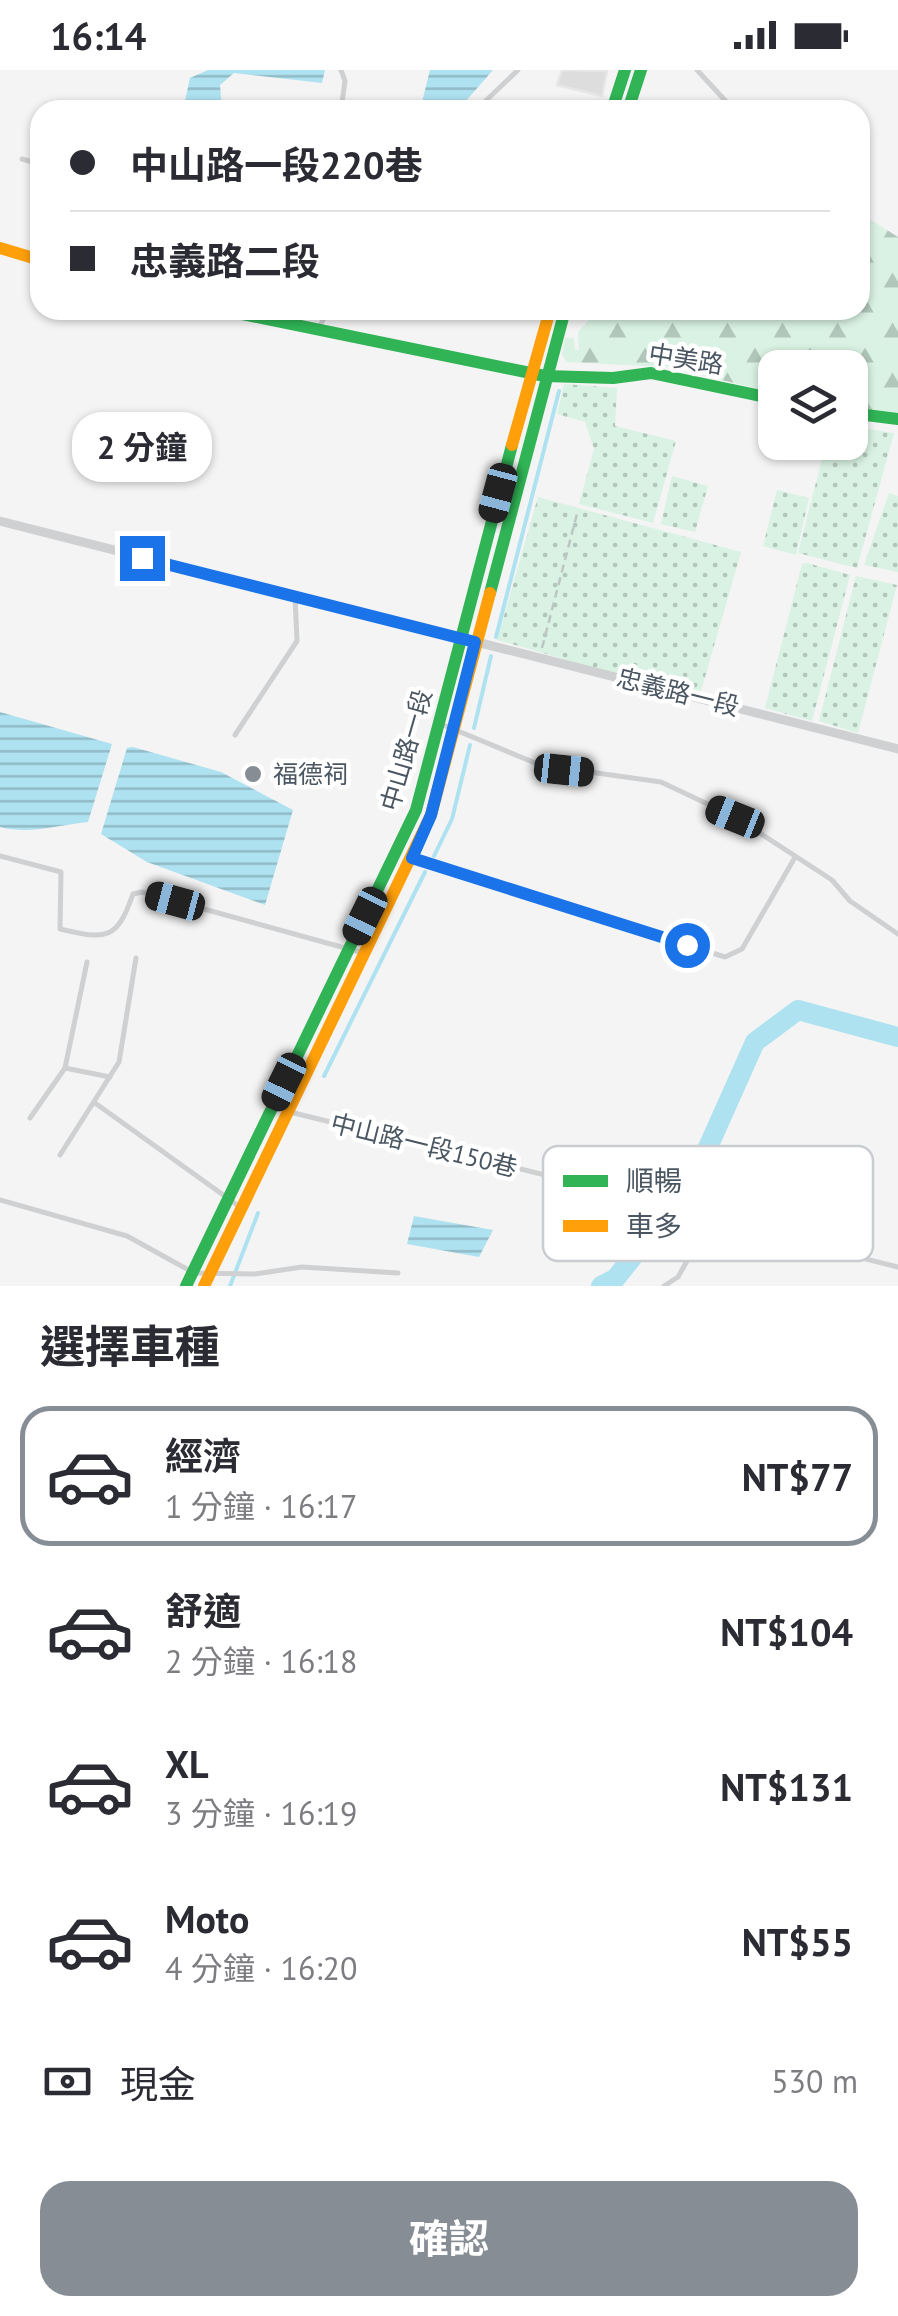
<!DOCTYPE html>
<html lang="zh-TW">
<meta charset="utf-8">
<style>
:root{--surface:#fff;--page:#f7f7f7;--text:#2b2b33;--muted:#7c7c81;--line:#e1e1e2;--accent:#868d94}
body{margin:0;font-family:"PT Sans","Noto Sans TC",sans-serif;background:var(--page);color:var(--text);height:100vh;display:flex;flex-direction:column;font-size:38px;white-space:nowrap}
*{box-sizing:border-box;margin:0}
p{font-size:32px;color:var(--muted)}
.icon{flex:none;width:55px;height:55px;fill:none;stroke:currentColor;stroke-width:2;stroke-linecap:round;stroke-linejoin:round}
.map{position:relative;height:1216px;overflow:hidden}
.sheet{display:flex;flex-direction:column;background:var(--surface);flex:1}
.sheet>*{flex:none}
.hud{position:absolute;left:30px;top:30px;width:840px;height:220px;border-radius:30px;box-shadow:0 2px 8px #0004;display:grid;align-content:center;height:220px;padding:0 40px;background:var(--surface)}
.fabs{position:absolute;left:758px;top:280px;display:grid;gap:20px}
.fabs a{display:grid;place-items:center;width:110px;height:110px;border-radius:20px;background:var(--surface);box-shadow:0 2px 8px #0004;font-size:50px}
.end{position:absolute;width:45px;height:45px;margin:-22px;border:12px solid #1a73e8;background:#fff;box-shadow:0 0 0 5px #fff}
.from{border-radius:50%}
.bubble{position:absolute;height:70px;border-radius:30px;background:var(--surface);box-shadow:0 2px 8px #0004;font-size:32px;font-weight:700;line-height:70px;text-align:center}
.car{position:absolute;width:30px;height:60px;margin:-30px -15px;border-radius:12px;box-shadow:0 0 8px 2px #0007;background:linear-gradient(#222 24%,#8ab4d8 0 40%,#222 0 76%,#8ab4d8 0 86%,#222 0)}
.hud b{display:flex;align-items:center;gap:35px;height:95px;font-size:38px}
.hud b+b{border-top:2px solid var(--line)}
.hud i{width:25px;height:25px;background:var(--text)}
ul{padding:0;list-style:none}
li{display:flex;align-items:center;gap:30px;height:140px;margin:0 20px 15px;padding:0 20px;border:5px solid transparent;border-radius:30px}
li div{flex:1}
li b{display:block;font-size:38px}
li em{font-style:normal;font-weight:700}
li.current{border-color:var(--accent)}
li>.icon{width:90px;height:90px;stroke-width:1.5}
h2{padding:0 40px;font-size:45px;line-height:120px}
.pay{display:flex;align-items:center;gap:25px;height:110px;padding:0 40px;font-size:38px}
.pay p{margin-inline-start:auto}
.button{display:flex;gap:20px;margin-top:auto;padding:20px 40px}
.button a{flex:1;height:115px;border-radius:30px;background:var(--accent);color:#fff;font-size:40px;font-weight:700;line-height:115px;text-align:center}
.status{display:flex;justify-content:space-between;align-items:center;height:70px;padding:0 50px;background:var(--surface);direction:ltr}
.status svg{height:28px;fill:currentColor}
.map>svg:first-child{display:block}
.forest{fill:url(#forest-firs)}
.garden{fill:url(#garden-dots)}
.water{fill:url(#water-rules)}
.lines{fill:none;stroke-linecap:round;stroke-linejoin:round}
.stream{stroke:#aee2f0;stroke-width:4}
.river{stroke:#aee2f0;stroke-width:20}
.building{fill:#ddddde;stroke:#e5e6e7;stroke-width:2.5}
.path{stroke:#bcc7c4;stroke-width:2.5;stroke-dasharray:8 5;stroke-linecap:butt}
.lane{stroke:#ced0d2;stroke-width:5}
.street{stroke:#ced0d2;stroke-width:9}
.fast{stroke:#30b455;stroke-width:12}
.slow{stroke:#ff9f0a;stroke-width:12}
.route{stroke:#1a73e8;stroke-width:12}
.poi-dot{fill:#868d94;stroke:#fff;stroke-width:4}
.labels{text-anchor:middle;stroke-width:9;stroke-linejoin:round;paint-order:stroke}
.street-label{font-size:25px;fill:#4a5661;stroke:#fff}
.poi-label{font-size:25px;fill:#4a5661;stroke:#fff;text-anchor:start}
.key{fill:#fff;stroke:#c9ccd0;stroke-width:2.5}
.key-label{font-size:28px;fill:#4a5661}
</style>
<div class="status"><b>16:14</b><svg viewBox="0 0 49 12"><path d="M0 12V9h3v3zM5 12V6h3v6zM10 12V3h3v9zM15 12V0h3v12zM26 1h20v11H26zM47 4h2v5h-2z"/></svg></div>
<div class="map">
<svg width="898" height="1216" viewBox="0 0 898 1216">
<defs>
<pattern id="forest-firs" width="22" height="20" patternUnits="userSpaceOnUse" patternTransform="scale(2.5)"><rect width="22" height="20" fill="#d9f2e3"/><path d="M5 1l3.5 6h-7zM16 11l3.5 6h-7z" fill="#b2c7bb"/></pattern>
<pattern id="garden-dots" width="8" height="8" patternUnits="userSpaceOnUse" patternTransform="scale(2.5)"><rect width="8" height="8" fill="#d9f2e3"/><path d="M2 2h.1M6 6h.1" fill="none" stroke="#b2c7bb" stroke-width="1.8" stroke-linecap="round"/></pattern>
<pattern id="water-rules" width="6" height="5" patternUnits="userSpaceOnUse" patternTransform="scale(2.5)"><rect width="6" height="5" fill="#aee2f0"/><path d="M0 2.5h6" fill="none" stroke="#90bac6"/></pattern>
</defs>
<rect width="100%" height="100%" fill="#f4f4f4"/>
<path class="forest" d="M860 143 898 167V344L850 338V298H775V323L668 297 567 292 562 284 565 268H574L575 280H579L578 262 588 251 586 240H860Z"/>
<g class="garden">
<path d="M564 314 617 318 615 356 676 371 653 453 579 434 594 379 585 352 557 344Z"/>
<path d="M850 356 894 363 857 498 798 483 826 373 850 372Z"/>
<path d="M672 406 708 416 695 462 661 454Z"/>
<path d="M777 420 809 428 796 485 763 476Z"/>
<path d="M889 423 898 426V502L864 495Z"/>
<path d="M538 427 741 482 699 628C630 611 566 588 497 570Z"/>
<path d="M807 493 850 505 812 651 765 638 802 494Z"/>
<path d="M856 506 897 515 858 663 819 651Z"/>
</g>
<g class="water">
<path d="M208 0H325L322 13 234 3 220 15 222 40H183L190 8Z"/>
<path d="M430 0H493L458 40H420Z"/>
<path d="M0 642 112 674 88 752C57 755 30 765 0 757Z"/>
<path d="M133 677 221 702 293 740 265 835 147 792 101 764 127 678Z"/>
<path d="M414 1146 493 1160 479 1187 407 1174Z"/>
</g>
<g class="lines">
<g class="stream">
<path d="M496 567 559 321"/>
<path d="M474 658 491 586"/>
<path d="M434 786 452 749 470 675"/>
<path d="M324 1006 425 802"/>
<path d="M230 1216 258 1143"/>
</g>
<path class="river" d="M601 1216 615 1209 692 1113 755 972 798 940 898 967"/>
</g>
<path class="building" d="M562 0 607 1 602 26 557 15Z"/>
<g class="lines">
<path class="path" d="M542 578 578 440"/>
<g class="lane">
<path d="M341 0 345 11 341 40"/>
<path d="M697 0 734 40"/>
<path d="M476 40 518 0"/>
<path d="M22 89 40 94"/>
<path d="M320 256 328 240"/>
<path d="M441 654 540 695 661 712 735 747 832 810 850 831 898 864"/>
<path d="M235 665 297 571 295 527"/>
<path d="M0 786 61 802 60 859C107 870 117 870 133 824L142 822 363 883"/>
<path d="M412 789 725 887 742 879 794 789"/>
<path d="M65 998 110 1007"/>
<path d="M95 1033 240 1137"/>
<path d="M290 1042 618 1123"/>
<path d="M30 1048 65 998 87 892"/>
<path d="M60 1085 119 992 136 888"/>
<path d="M0 1130 127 1166 194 1203 255 1204 302 1197 398 1203"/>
<path d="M664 1216 678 1207 710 1150 898 1197"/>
</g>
<path class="street" d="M0 451 898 679"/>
<g class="fast">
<path d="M612 40 625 0"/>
<path d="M628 40 641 0"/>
<path d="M223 240 545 306 613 308 651 303 775 329"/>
<path d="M850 343 898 349"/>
<path d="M490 523 565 240"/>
<path d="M186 1216 416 740 512 375"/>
</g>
<g class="slow">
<path d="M0 178 40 190"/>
<path d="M512 375 550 240"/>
<path d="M204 1216 431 745 490 523"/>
</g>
</g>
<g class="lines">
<path class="route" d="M142 488 475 572 431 745 412 788 687 875"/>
</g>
<circle class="poi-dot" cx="253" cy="704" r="10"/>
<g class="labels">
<g class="street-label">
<text transform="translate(686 289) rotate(9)" y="9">中美路</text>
<text transform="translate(678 622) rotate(14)" y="9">忠義路一段</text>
<text transform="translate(406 680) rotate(-74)" y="9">中山路一段</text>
<text transform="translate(424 1075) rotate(14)" y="9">中山路一段150巷</text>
</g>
<g class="poi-label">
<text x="273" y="713">福德祠</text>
</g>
</g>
<rect x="543" y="1076" width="330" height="115" rx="15" class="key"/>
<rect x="563" y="1105" width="45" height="12" fill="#30b455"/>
<rect x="563" y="1150" width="45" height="12" fill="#ff9f0a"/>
<g class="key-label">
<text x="626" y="1121">順暢</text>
<text x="626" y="1166">車多</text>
</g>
</svg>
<div class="fabs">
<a><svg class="icon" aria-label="layers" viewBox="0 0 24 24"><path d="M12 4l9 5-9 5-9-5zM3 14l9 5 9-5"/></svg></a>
</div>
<i class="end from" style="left:687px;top:875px"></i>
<i class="end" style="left:142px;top:488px"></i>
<div class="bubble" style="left:72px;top:342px;width:140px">2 分鐘</div>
<i class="car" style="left:498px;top:423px;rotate:195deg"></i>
<i class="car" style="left:564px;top:700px;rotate:96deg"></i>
<i class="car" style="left:735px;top:747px;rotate:292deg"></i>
<i class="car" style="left:175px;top:831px;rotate:285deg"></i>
<i class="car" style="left:365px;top:846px;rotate:206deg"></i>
<i class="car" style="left:284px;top:1012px;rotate:206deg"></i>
<div class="hud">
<b><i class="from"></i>中山路一段220巷</b>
<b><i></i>忠義路二段</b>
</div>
</div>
<section class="sheet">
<h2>選擇車種</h2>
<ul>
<li class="current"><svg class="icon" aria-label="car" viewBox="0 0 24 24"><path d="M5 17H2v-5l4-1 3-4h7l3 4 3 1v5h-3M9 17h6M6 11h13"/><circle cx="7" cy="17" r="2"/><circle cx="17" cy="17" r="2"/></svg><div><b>經濟</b><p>1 分鐘 · 16:17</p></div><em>NT$77</em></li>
<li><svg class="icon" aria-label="car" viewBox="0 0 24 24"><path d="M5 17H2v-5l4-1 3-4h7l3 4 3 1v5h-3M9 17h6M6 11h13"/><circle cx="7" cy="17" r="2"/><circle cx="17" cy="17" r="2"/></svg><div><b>舒適</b><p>2 分鐘 · 16:18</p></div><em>NT$104</em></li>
<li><svg class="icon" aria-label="car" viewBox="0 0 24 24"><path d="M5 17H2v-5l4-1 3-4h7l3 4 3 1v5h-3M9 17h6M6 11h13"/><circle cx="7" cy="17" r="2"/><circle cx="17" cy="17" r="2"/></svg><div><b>XL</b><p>3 分鐘 · 16:19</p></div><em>NT$131</em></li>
<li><svg class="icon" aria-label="car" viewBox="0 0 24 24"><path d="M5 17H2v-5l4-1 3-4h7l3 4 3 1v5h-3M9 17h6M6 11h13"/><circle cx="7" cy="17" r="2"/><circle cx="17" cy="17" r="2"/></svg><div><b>Moto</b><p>4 分鐘 · 16:20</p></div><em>NT$55</em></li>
</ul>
<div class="pay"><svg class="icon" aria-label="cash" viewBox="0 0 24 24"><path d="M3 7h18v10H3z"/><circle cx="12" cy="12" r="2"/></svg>現金<p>530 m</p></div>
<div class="button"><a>確認</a></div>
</section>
